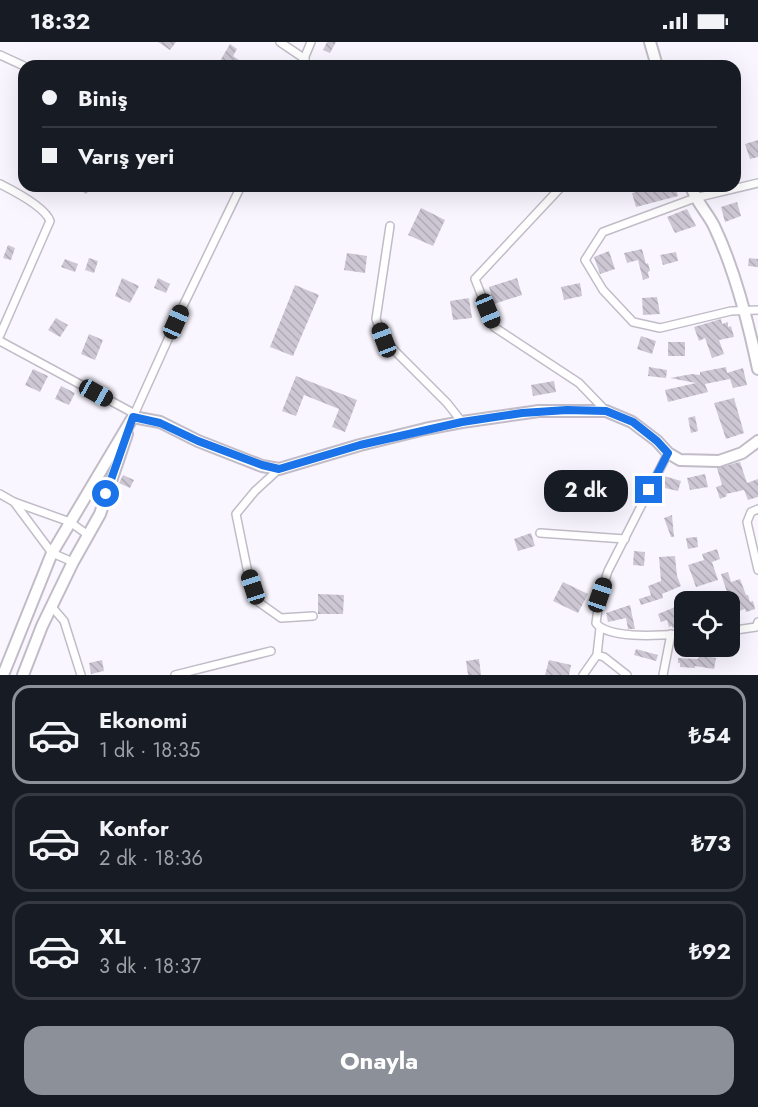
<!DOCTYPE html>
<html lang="tr">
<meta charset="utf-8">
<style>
:root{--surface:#171b24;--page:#242831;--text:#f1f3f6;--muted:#9ea1a6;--line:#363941;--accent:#8c9099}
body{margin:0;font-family:Jost,sans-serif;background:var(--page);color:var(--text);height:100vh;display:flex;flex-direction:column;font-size:22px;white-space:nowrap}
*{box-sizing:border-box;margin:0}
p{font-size:20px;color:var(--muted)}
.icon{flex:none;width:33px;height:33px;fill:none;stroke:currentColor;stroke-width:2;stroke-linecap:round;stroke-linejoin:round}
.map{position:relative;height:633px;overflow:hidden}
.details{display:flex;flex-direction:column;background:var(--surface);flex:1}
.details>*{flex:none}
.hud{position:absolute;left:18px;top:18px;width:723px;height:132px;border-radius:18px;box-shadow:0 6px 24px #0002;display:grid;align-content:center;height:132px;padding:0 24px;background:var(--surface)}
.controls{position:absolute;left:674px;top:549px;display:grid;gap:12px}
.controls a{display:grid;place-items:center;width:66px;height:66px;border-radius:12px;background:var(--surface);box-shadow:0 6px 24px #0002;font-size:30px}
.end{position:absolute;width:27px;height:27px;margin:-14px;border:8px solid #1a73e8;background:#fff;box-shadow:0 0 0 3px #fff}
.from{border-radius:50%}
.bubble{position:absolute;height:42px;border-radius:18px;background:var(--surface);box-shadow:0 6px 24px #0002;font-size:20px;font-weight:700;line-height:42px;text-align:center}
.car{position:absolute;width:18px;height:36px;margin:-18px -9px;border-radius:8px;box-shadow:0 0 4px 2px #0007;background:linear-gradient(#222 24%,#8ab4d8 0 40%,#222 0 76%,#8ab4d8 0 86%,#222 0)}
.hud b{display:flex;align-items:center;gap:21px;height:57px;font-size:22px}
.hud b+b{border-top:2px solid var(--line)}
.hud i{width:15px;height:15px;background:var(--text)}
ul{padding:10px 0 0;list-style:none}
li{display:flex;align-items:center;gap:18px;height:99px;margin:0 12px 9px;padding:0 12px;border:3px solid var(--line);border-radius:18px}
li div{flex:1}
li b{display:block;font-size:22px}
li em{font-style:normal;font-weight:700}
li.on{border-color:var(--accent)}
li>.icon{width:54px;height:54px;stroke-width:1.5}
.cta{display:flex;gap:12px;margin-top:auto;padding:12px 24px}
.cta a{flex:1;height:69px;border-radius:18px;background:var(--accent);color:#fff;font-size:24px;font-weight:700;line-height:69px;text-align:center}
.status{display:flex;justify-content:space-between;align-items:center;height:42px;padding:0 30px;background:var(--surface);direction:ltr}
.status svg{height:16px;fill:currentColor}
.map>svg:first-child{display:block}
.building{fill:url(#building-back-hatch)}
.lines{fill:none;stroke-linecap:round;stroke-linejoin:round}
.street-casing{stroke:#c1bcc7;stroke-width:10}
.secondary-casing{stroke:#c1bcc7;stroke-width:14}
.street{stroke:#fff;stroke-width:7}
.secondary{stroke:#fff;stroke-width:10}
.route{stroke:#1a73e8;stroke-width:8}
</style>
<div class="status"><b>18:32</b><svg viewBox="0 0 49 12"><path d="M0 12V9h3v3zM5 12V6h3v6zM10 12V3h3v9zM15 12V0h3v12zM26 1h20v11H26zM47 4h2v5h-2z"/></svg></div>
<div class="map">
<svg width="758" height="633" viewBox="0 0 758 633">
<defs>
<pattern id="building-back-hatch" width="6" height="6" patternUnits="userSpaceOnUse" patternTransform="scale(1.5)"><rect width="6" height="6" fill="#cdc7d3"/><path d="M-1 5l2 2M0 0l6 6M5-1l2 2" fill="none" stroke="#afaab5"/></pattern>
</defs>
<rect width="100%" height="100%" fill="#faf6ff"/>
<g class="building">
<path d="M158 0H176L170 8Z"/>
<path d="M327 0H336L330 11 323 8Z"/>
<path d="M230 2 237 7 233 14 248 24H217Z"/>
<path d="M758 98V115L750 117 745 102Z"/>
<path d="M75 144H92L86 152Z"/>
<path d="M648 144H675L678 154 636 165 632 151 649 146Z"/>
<path d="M737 160 741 174 725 180 721 165Z"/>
<path d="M421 166 445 178 433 204 408 193Z"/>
<path d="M687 167 696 184 675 191 667 175Z"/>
<path d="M8 203 15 206 11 218 3 216Z"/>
<path d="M642 207 646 222 648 221 650 229 648 230 649 236 643 238 638 218 627 221 624 211Z"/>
<path d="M609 209 615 227 600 232 594 215Z"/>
<path d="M676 210 678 219 663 223 660 213Z"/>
<path d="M347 211 367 214 365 231 344 228Z"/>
<path d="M89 216 98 219 94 231 85 228Z"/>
<path d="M749 216 758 217V225L748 224Z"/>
<path d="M65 217 78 222 75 230 61 225Z"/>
<path d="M122 236 139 244 130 261 115 254Z"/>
<path d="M158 236 170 242 166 251 154 246Z"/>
<path d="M517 236 522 253 494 262 489 245Z"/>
<path d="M580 241 582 254 564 258 561 245Z"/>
<path d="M295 243 319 253 293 314 270 305Z"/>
<path d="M657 255 660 272 643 273 642 256Z"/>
<path d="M469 256 472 276 453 278 450 259Z"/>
<path d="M56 276 68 283 60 295 48 288Z"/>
<path d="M721 277 722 282 728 280V285L731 284 734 295 719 298 724 312 712 316 705 296 699 299 694 285Z"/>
<path d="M89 292 103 298 95 318 81 312Z"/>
<path d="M641 294 656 299 652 312 637 307Z"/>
<rect x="668" y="300" width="17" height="14"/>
<path d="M649 325 667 328 666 336 648 334Z"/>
<path d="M726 325 727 331 743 326 747 343 733 346 730 337 705 342 708 350 668 360 665 348 696 341 670 336 692 332 700 333V330Z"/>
<path d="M33 327 48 334 40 350 25 343Z"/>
<path d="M296 334 357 358 345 390 332 385 339 367 304 353 296 374 282 369Z"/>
<path d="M554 339 556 350 533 354 531 343Z"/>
<path d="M61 344 75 351 69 363 55 357Z"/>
<path d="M734 356 744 391 726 397 714 361Z"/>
<path d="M695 374 698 389 691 391 688 376Z"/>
<path d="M740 420 747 441 758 437V455L748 458 744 448 726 452 727 454 720 457 716 445 722 443 717 426Z"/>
<path d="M705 432 708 445 690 448 687 436Z"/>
<path d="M123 433 134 438 130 446 119 441Z"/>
<path d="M664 434 681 439 678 449 660 445Z"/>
<path d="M672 473 674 495H671L664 476Z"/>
<path d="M531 491 535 504 518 509 514 497Z"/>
<path d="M697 495 698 505 688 507 686 496Z"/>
<path d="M717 507 720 517 712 520 718 538 696 545 688 523 704 518 702 512Z"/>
<path d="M634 509 645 510 644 524 633 523Z"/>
<path d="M675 514 677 534 681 544 662 552 663 556 641 563 639 557 651 553 648 544 661 539 659 515Z"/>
<path d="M728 530 731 540 740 537 746 553H748L750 560 753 559 755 567 746 570 745 567 729 572V556L721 532Z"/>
<path d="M563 540 588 552 578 571 553 559Z"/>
<path d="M318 552 344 553 343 572H318Z"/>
<path d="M630 563 635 587H628L626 576 608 580 606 571Z"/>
<path d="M680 563 684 572V582L672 586V584L669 585 667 578 661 580 658 572Z"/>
<path d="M636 607 658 613 656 619 634 613Z"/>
<path d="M699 613 716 616 714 627 695 624V626L680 625V621H678V616L698 617Z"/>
<path d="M479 617 481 633H468L466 619Z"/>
<path d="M102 618 104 629 91 632 89 621Z"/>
<path d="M549 618 571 623 569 633H545Z"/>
</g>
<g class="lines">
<defs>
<g id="street">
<path d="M280 0 305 17"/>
<path d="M0 13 24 24"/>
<path d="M301 24 311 0"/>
<path d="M758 141 695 156 603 190 585 218 603 248 633 280 660 286 731 269 758 268"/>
<path d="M0 142C14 149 45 165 50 179L0 293"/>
<path d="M562 144 475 237 494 285 579 341 606 369"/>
<path d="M390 184 376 277 384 298 447 361 462 380"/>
<path d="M0 299 135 372"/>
<path d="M133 375 184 262 241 144"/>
<path d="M668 411 608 529 600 553 596 581C609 598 664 593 684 592"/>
<path d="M279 427 255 449 236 472 248 531 257 559 281 576 313 574"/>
<path d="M0 452 14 460 70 480 88 493"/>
<path d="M14 460 52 511 73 520"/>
<path d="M758 467 751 470 747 480 758 528"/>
<path d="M540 491 625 497"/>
<path d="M52 565 64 579 81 633"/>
<path d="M729 589 756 585 758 580"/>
<path d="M597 613 604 615 627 633"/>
<path d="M175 633 271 609"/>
<path d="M583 633 597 613 600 586"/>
<path d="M663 633 671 592"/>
</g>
<g id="secondary">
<path d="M650 0 657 24"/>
<path d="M691 144C696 160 707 170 714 184 735 228 748 279 758 327"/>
<path d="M133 375 160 380 198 399 262 424 279 427 360 403 425 387 462 380 539 369H606L632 380 657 399 668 411 680 418 719 419 742 411 758 399"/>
<path d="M3 633 52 511 133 375"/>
<path d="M23 633 42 584 73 520 100 472 127 392"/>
</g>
</defs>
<use href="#street" class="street-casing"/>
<use href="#secondary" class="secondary-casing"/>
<use href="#street" class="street"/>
<use href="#secondary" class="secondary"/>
</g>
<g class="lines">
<path class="route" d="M106 452 133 375 160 381 198 399 262 423 279 427 360 403 462 380 522 371 567 368 606 369 633 380 657 399 668 411 649 448"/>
</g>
</svg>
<div class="controls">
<a><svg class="icon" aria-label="locate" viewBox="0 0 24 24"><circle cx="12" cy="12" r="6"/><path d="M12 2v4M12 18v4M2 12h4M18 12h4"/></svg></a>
</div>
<i class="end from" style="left:106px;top:452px"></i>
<i class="end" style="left:649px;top:448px"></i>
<div class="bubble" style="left:544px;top:428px;width:84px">2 dk</div>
<i class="car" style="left:488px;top:269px;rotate:158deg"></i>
<i class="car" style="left:176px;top:280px;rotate:24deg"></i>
<i class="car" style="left:384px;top:298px;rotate:339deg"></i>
<i class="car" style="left:96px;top:351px;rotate:119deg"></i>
<i class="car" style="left:253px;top:545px;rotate:342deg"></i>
<i class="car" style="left:600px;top:553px;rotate:19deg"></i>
<div class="hud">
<b><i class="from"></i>Biniş</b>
<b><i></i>Varış yeri</b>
</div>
</div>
<section class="details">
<ul>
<li class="on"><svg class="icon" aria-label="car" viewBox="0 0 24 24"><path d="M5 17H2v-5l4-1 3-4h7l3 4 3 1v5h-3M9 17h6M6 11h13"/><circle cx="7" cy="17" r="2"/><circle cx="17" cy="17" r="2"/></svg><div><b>Ekonomi</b><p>1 dk · 18:35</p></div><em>₺54</em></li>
<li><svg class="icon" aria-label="car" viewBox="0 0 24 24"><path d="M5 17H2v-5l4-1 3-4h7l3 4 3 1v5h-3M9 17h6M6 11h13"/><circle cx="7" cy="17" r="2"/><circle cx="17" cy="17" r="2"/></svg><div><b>Konfor</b><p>2 dk · 18:36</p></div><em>₺73</em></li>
<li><svg class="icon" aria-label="car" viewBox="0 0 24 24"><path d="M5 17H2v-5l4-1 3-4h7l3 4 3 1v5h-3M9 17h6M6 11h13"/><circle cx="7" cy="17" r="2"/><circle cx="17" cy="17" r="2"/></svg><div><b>XL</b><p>3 dk · 18:37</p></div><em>₺92</em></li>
</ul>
<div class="cta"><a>Onayla</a></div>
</section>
